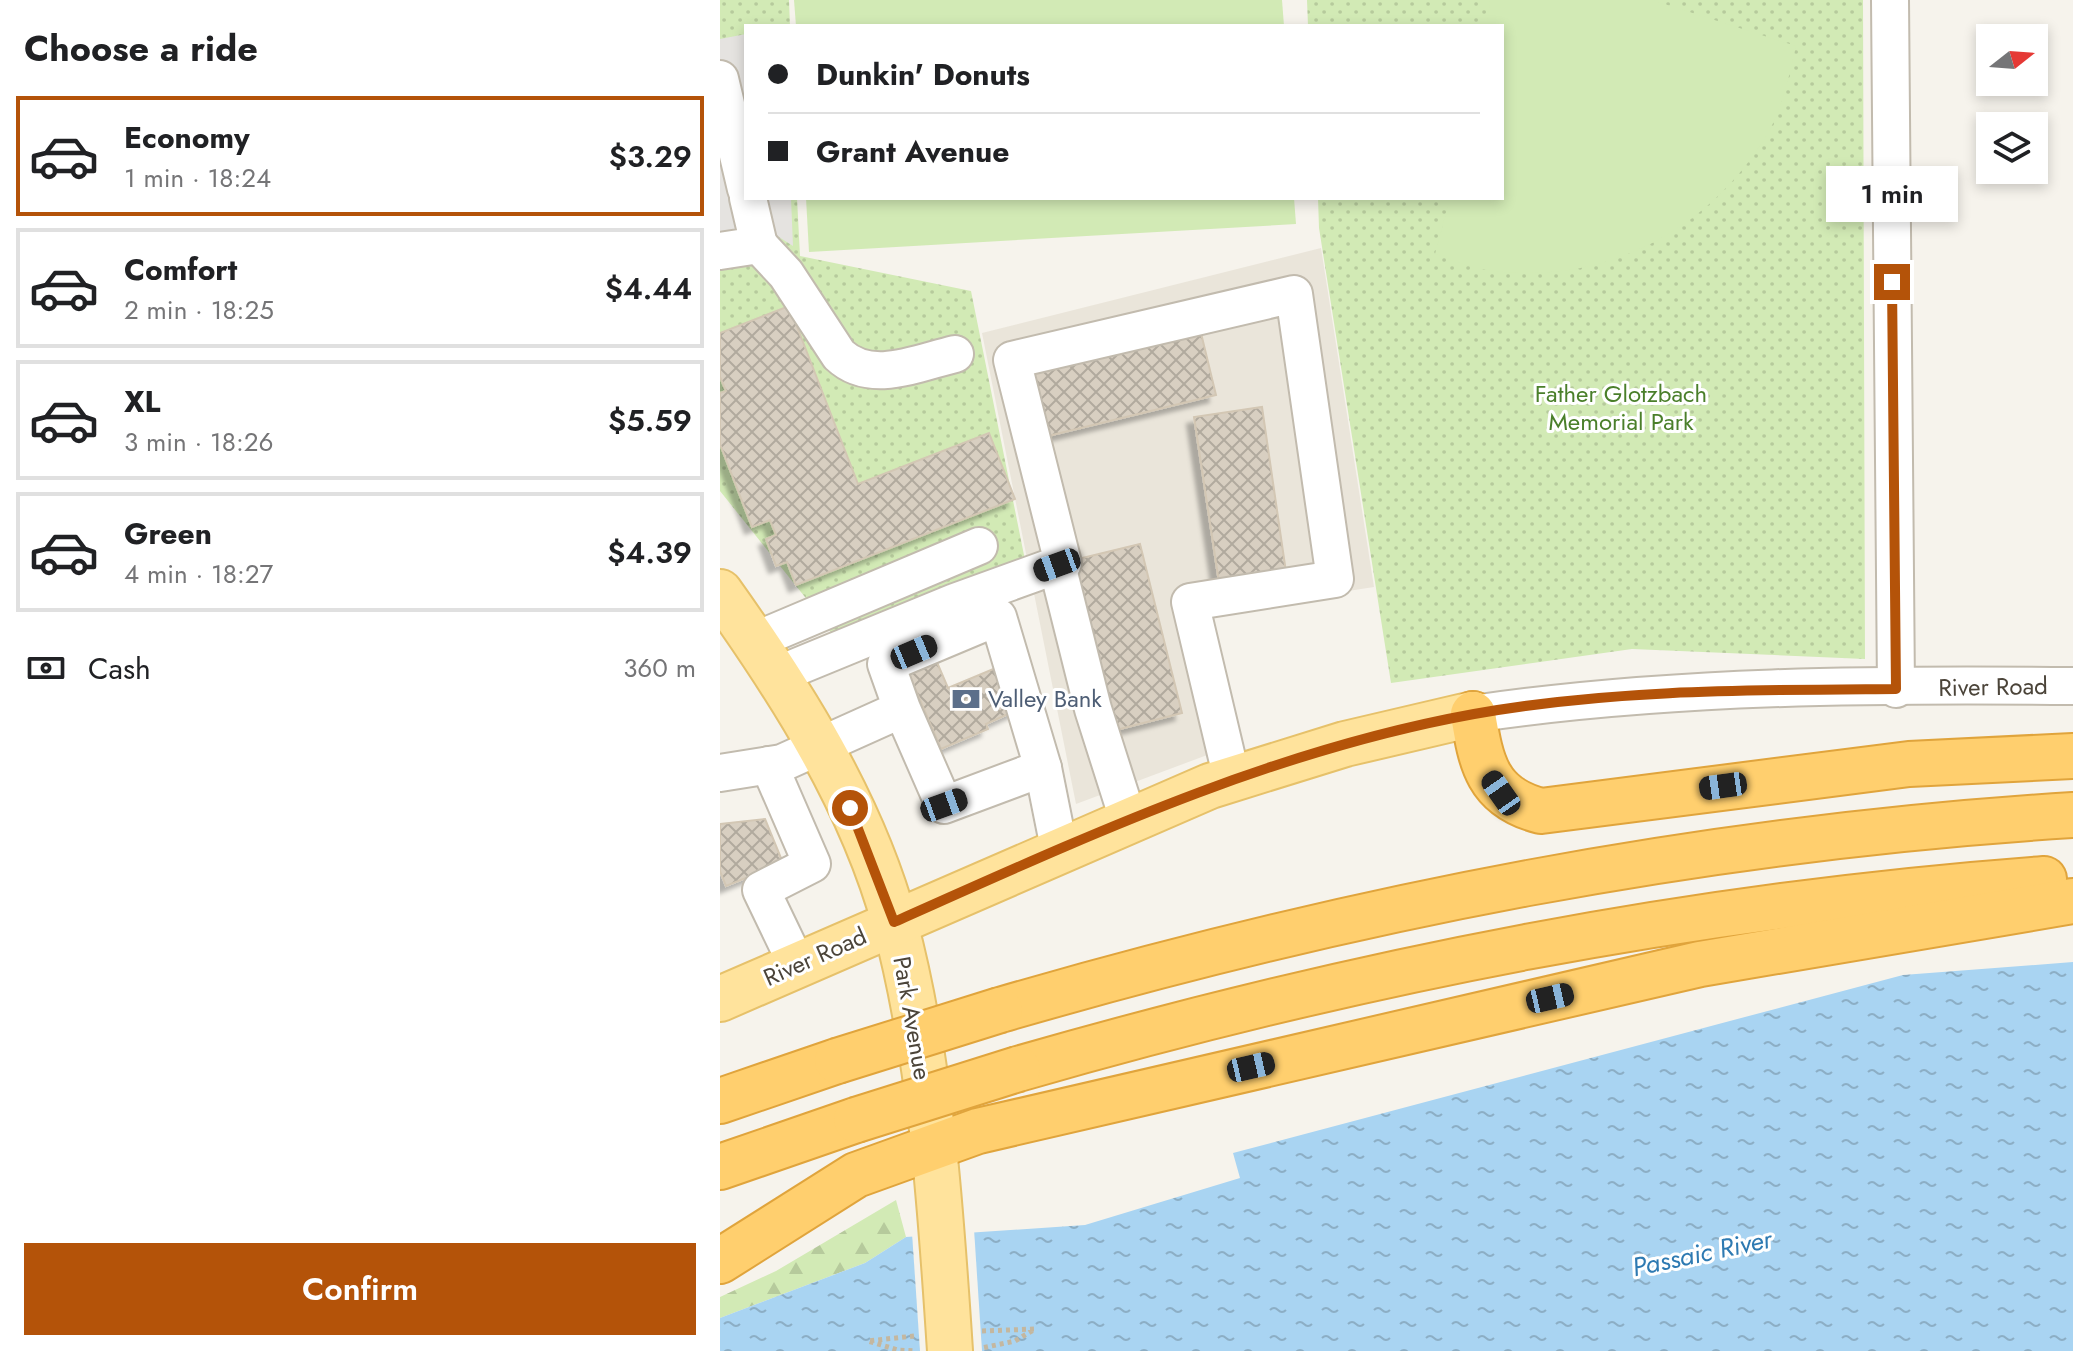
<!DOCTYPE html>
<meta charset="utf-8">
<style>
:root{--surface:#fff;--page:#f2f2f2;--text:#202124;--muted:#757577;--line:#e0e0e0;--accent:#b45309}
body{margin:0;font-family:Jost,sans-serif;background:var(--page);color:var(--text);height:100vh;display:flex;flex-direction:column;font-size:30px;white-space:nowrap}
*{box-sizing:border-box;margin:0}
p{font-size:26px;color:var(--muted)}
.icon{flex:none;width:44px;height:44px;fill:none;stroke:currentColor;stroke-width:2;stroke-linecap:round;stroke-linejoin:round}
.map{position:relative;flex:1;overflow:hidden}
.side{display:flex;flex-direction:column;background:var(--surface);width:720px}
.side>*{flex:none}
.top-card{position:absolute;left:24px;top:24px;width:760px;height:176px;border-radius:0px;box-shadow:0 4px 12px #0003;display:grid;align-content:center;height:176px;padding:0 24px;background:var(--surface)}
.needle{width:52px;rotate:73deg}
.buttons{position:absolute;left:1256px;top:24px;display:grid;gap:16px}
.buttons a{display:grid;place-items:center;width:72px;height:72px;border-radius:0px;background:var(--surface);box-shadow:0 4px 12px #0003;font-size:40px}
.end{position:absolute;width:36px;height:36px;margin:-18px;border:10px solid #b45309;background:#fff;box-shadow:0 0 0 4px #fff}
.from{border-radius:50%}
.bubble{position:absolute;height:56px;border-radius:0px;background:var(--surface);box-shadow:0 4px 12px #0003;font-size:26px;font-weight:600;line-height:56px;text-align:center}
.car{position:absolute;width:24px;height:48px;margin:-24px -12px;border-radius:10px;box-shadow:0 0 6px 2px #0007;background:linear-gradient(#222 24%,#8ab4d8 0 40%,#222 0 76%,#8ab4d8 0 86%,#222 0)}
.top-card b{display:flex;align-items:center;gap:28px;height:76px;font-size:30px}
.top-card b+b{border-top:2px solid var(--line)}
.top-card i{width:20px;height:20px;background:var(--text)}
ul{padding:0;list-style:none}
li{display:flex;align-items:center;gap:24px;height:120px;margin:0 16px 12px;padding:0 8px;border:4px solid var(--line);border-radius:0px}
li div{flex:1}
li b{display:block;font-size:30px}
li em{font-style:normal;font-weight:600}
li.on{border-color:var(--accent)}
li>.icon{width:72px;height:72px;stroke-width:1.5}
h2{padding:0 24px;font-size:36px;line-height:96px}
.pay{display:flex;align-items:center;gap:20px;height:88px;padding:0 24px;font-size:30px}
.pay p{margin-inline-start:auto}
.action{display:flex;gap:16px;margin-top:auto;padding:16px 24px}
.action a{flex:1;height:92px;border-radius:0px;background:var(--accent);color:#fff;font-size:32px;font-weight:600;line-height:92px;text-align:center}
main{display:flex;flex:1;min-height:0}
.map>svg:first-child{display:block}
.residential{fill:#eae5da}
.green{fill:url(#green-dots)}
.forest{fill:url(#forest-firs)}
.pitch{fill:#d2eab5}
.parking{fill:#e5e3e0}
.water{fill:url(#water-ripples)}
.pier{fill:#f6f3ec}
.building{fill:url(#building-cross-hatch);stroke:#d3c7b4;stroke-width:2;filter:url(#shadow)}
.lines{fill:none;stroke-linecap:round;stroke-linejoin:round}
.minor-casing{stroke:#c2bbae;stroke-width:40}
.major-casing{stroke:#e6c16a;stroke-width:48}
.highway-casing{stroke:#e0a43c;stroke-width:48}
.path{stroke:#c4b79f;stroke-width:5;stroke-dasharray:4 4;stroke-linecap:butt}
.minor{stroke:#fff;stroke-width:36}
.major{stroke:#ffe39c;stroke-width:44}
.highway{stroke:#ffcf6e;stroke-width:44}
.highway-bridge-casing{stroke:#e0a43c;stroke-width:48;stroke-linecap:butt}
.highway-bridge{stroke:#ffcf6e;stroke-width:44}
.route{stroke:#b45309;stroke-width:10}
.labels{text-anchor:middle;stroke-width:6;stroke-linejoin:round;paint-order:stroke}
.park-label{font-size:24px;fill:#4a7f2a;stroke:#fff}
.street-label{font-size:24px;fill:#4b4439;stroke:#fff}
.service-label{font-size:24px;fill:#4e5e75;stroke:#fff;text-anchor:start}
.water-label{font-size:26px;font-style:italic;fill:#2e7ab2;stroke:#fff}
</style>
<main>
<section class="side">
<h2>Choose a ride</h2>
<ul>
<li class="on"><svg class="icon" aria-label="car" viewBox="0 0 24 24"><path d="M5 17H2v-5l4-1 3-4h7l3 4 3 1v5h-3M9 17h6M6 11h13"/><circle cx="7" cy="17" r="2"/><circle cx="17" cy="17" r="2"/></svg><div><b>Economy</b><p>1 min · 18:24</p></div><em>$3.29</em></li>
<li><svg class="icon" aria-label="car" viewBox="0 0 24 24"><path d="M5 17H2v-5l4-1 3-4h7l3 4 3 1v5h-3M9 17h6M6 11h13"/><circle cx="7" cy="17" r="2"/><circle cx="17" cy="17" r="2"/></svg><div><b>Comfort</b><p>2 min · 18:25</p></div><em>$4.44</em></li>
<li><svg class="icon" aria-label="car" viewBox="0 0 24 24"><path d="M5 17H2v-5l4-1 3-4h7l3 4 3 1v5h-3M9 17h6M6 11h13"/><circle cx="7" cy="17" r="2"/><circle cx="17" cy="17" r="2"/></svg><div><b>XL</b><p>3 min · 18:26</p></div><em>$5.59</em></li>
<li><svg class="icon" aria-label="car" viewBox="0 0 24 24"><path d="M5 17H2v-5l4-1 3-4h7l3 4 3 1v5h-3M9 17h6M6 11h13"/><circle cx="7" cy="17" r="2"/><circle cx="17" cy="17" r="2"/></svg><div><b>Green</b><p>4 min · 18:27</p></div><em>$4.39</em></li>
</ul>
<div class="pay"><svg class="icon" aria-label="cash" viewBox="0 0 24 24"><path d="M3 7h18v10H3z"/><circle cx="12" cy="12" r="2"/></svg>Cash<p>360 m</p></div>
<div class="action"><a>Confirm</a></div>
</section>
<div class="map">
<svg width="1353" height="1351" viewBox="0 0 1353 1351">
<defs>
<pattern id="green-dots" width="8" height="8" patternUnits="userSpaceOnUse" patternTransform="scale(2)"><rect width="8" height="8" fill="#d2eab5"/><path d="M2 2h.1M6 6h.1" fill="none" stroke="#b6ca9c" stroke-width="1.8" stroke-linecap="round"/></pattern>
<pattern id="forest-firs" width="22" height="20" patternUnits="userSpaceOnUse" patternTransform="scale(2)"><rect width="22" height="20" fill="#d2eab5"/><path d="M5 1l3.5 6h-7zM16 11l3.5 6h-7z" fill="#b6ca9c"/></pattern>
<pattern id="water-ripples" width="26" height="14" patternUnits="userSpaceOnUse" patternTransform="scale(2)"><rect width="26" height="14" fill="#a9d4f2"/><path d="M2 4q2-2 4 0t4 0M15 11q2-2 4 0t4 0" fill="none" stroke="#8caec5"/></pattern>
<pattern id="building-cross-hatch" width="8" height="8" patternUnits="userSpaceOnUse" patternTransform="scale(2)"><rect width="8" height="8" fill="#d8cfc1"/><path d="M0 0l8 8M0 8l8-8" fill="none" stroke="#b1aa9e"/></pattern>
<filter id="shadow"><feDropShadow dx="-7" dy="7" stdDeviation="2" flood-color="#0004"/></filter>
</defs>
<rect width="100%" height="100%" fill="#f6f3ec"/>
<path class="residential" d="M601 248 654 587 484 613 514 745 356 804 262 333Z"/>
<g class="green">
<path d="M0 0H69L70 26H26V198H77L80 256 251 291 310 585 122 654 105 622 0 491Z"/>
<path d="M587 0H1143L1145 659 912 649 671 683 599 228 598 198H782V26H588Z"/>
</g>
<path class="forest" d="M176 1200 186 1237 145 1263 0 1318V1297L56 1271Z"/>
<g class="pitch">
<path d="M74 0H562L564 26H76Z"/>
<path d="M770 0H932L1076 46C1069 76 1063 107 1048 133 988 234 877 289 761 269 746 266 730 259 715 254L730 198H782V26H767Z"/>
<path d="M86 198H574L576 224 89 252Z"/>
</g>
<path class="parking" d="M26 34V198H71L73 246 45 228 0 239V39Z"/>
<path class="water" d="M1353 962V1351H0V1318L145 1263 186 1237 365 1225 520 1178 513 1153 1183 975Z"/>
<path class="pier" d="M254 1229 262 1351H200L192 1233Z"/>
<g class="building">
<path d="M69 306 138 484 269 433 295 499 76 585 67 562 56 566 46 539 56 535 50 520 32 527 0 444V393L6 391 0 377V333Z"/>
<path d="M480 329 496 395 328 436 311 369Z"/>
<path d="M542 407 567 579 500 589 474 417Z"/>
<path d="M420 544 462 713 396 730 354 560Z"/>
<path d="M213 653 228 688 278 667 297 710 266 724 268 729 221 749 185 665Z"/>
<path d="M45 819 63 863 6 886 0 871V824Z"/>
</g>
<g class="lines">
<defs>
<g id="minor">
<path d="M1170 0 1176 689"/>
<path d="M0 79 26 189"/>
<path d="M39 245 66 274 119 355C151 385 197 363 235 354"/>
<path d="M0 251 39 245 28 198"/>
<path d="M337 565 373 709 408 819"/>
<path d="M34 641 259 546"/>
<path d="M57 675 235 602 343 563 292 360 574 294 615 579 470 602 512 779"/>
<path d="M753 714C951 685 1153 684 1353 686"/>
<path d="M49 765 92 864 41 890 77 965"/>
<path d="M323 768 339 848"/>
<path d="M0 773 62 763 182 709 224 805 323 768 278 617 166 664 182 709"/>
</g>
<g id="major">
<path d="M0 592C72 693 142 803 175 924 211 1058 221 1212 230 1351"/>
<path d="M0 999 490 786 625 744 753 714"/>
</g>
<g id="highway">
<path d="M753 714C761 763 767 797 821 811L1189 764 1353 756"/>
<path d="M280 1010C634 907 984 838 1353 815"/>
<path d="M298 1069C638 971 971 905 1324 879"/>
<path d="M0 1101 117 1061"/>
<path d="M0 1167 136 1120"/>
<path d="M0 1261 136 1175 258 1131 980 964 1353 901"/>
</g>
</defs>
<use href="#minor" class="minor-casing"/>
<use href="#major" class="major-casing"/>
<use href="#highway" class="highway-casing"/>
<g class="path">
<path d="M262 1331 315 1329 295 1341 262 1348"/>
<path d="M194 1336 148 1341 178 1350 195 1351"/>
</g>
<use href="#minor" class="minor"/>
<use href="#major" class="major"/>
<use href="#highway" class="highway"/>
<defs>
<g id="highway-bridge">
<path d="M117 1061 280 1010"/>
<path d="M136 1120 298 1069"/>
</g>
</defs>
<use href="#highway-bridge" class="highway-bridge-casing"/>
<use href="#highway-bridge" class="highway-bridge"/>
</g>
<g class="lines">
<path class="route" d="M130 808 174 922C363 838 549 751 754 714 893 689 1035 690 1176 689L1172 282"/>
</g>
<defs>
<symbol id="bank-bare" viewBox="-9 -9 18 18"><path d="M-6-4H6V4H-6ZM0-2.3a2.3 2.3 0 1 0 0 4.6a2.3 2.3 0 1 0 0-4.6Z" fill="#5c6f8a" stroke="#fff" stroke-width="2.5" paint-order="stroke"/></symbol>
</defs>
<g fill-rule="evenodd">
<use href="#bank-bare" x="226" y="679" width="40" height="40"/>
</g>
<g class="labels">
<g class="park-label">
<text x="901" y="402">Father Glotzbach<tspan x="901" dy="28">Memorial Park</tspan></text>
</g>
<g class="street-label">
<text transform="translate(1273 687) rotate(-1)" y="8">River Road</text>
<text transform="translate(95 957) rotate(-24)" y="8">River Road</text>
<text transform="translate(192 1018) rotate(80)" y="8">Park Avenue</text>
</g>
<g class="service-label">
<text x="268" y="707">Valley Bank</text>
</g>
<g class="water-label">
<text transform="translate(982 1253) rotate(-12)" y="9">Passaic River</text>
</g>
</g>
</svg>
<div class="buttons">
<a><svg class="needle" viewBox="-14 -14 28 28"><path d="M0-13l5 13h-10z" fill="#e53935"/><path d="M0 13l5-13h-10z" fill="#757577"/></svg></a>
<a><svg class="icon" aria-label="layers" viewBox="0 0 24 24"><path d="M12 4l9 5-9 5-9-5zM3 14l9 5 9-5"/></svg></a>
</div>
<i class="end from" style="left:130px;top:808px"></i>
<i class="end" style="left:1172px;top:282px"></i>
<div class="bubble" style="left:1106px;top:166px;width:132px">1 min</div>
<i class="car" style="left:337px;top:565px;rotate:250deg"></i>
<i class="car" style="left:194px;top:652px;rotate:67deg"></i>
<i class="car" style="left:1003px;top:786px;rotate:262deg"></i>
<i class="car" style="left:781px;top:793px;rotate:325deg"></i>
<i class="car" style="left:224px;top:805px;rotate:70deg"></i>
<i class="car" style="left:830px;top:998px;rotate:77deg"></i>
<i class="car" style="left:531px;top:1067px;rotate:77deg"></i>
<div class="top-card">
<b><i class="from"></i>Dunkin' Donuts</b>
<b><i></i>Grant Avenue</b>
</div>
</div>
</main>
